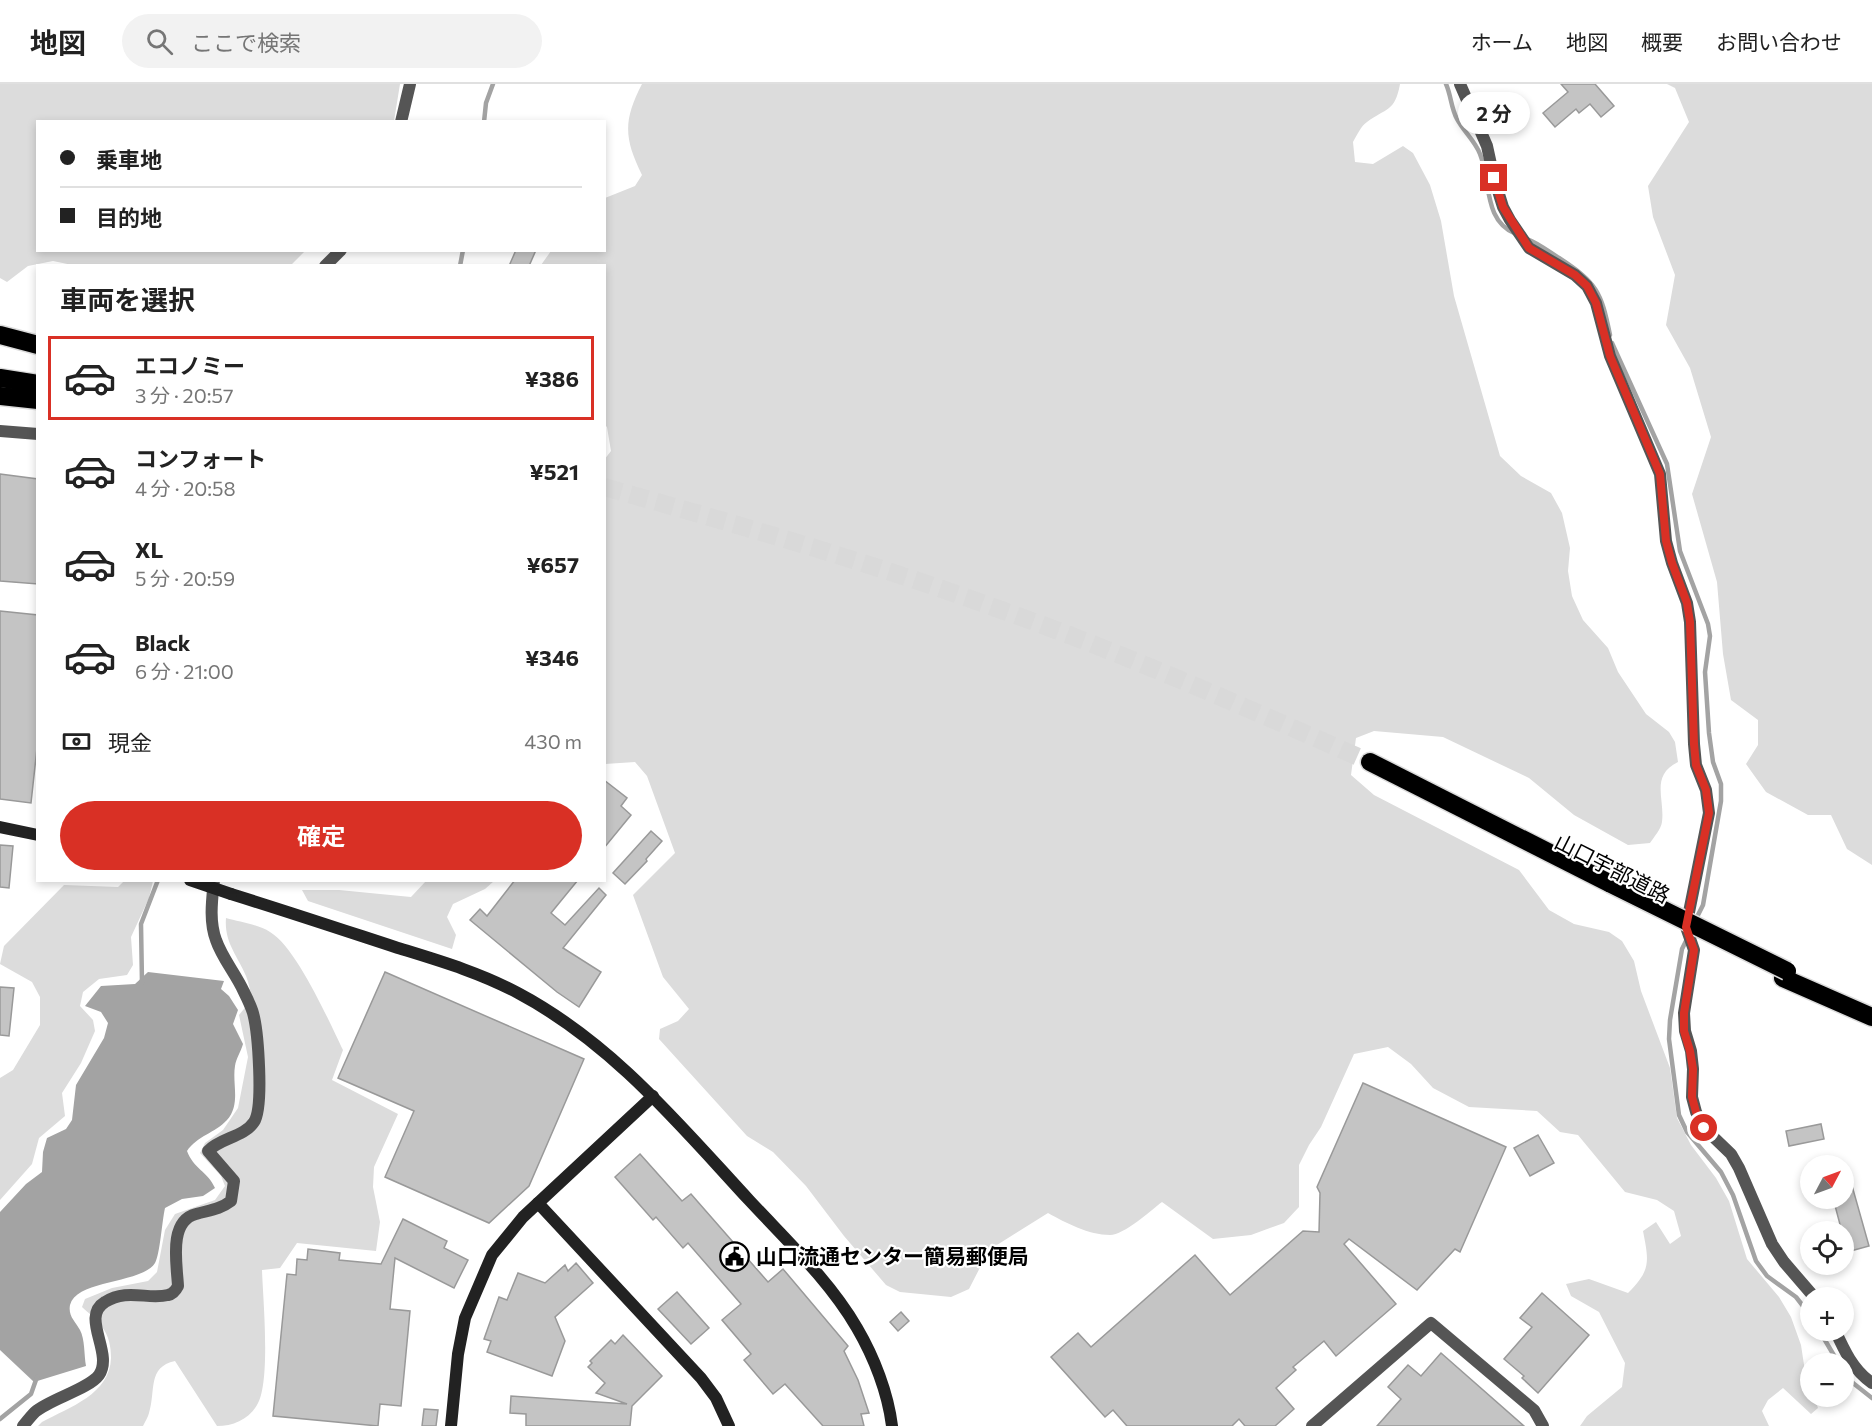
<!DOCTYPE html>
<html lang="ja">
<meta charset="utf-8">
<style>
:root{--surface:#fff;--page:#f2f2f2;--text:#222;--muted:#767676;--line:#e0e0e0;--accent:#d93025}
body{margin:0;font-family:Commissioner,"Noto Sans JP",sans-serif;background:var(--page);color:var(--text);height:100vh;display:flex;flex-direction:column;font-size:22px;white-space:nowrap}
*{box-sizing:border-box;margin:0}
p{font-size:20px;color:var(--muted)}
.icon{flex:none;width:33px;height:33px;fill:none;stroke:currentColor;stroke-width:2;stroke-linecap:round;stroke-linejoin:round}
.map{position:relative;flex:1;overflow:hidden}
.details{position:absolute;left:36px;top:180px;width:570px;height:618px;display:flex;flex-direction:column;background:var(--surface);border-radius:0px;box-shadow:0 3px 9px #0003}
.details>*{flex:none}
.banner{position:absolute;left:36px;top:36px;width:570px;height:132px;border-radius:0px;box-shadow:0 3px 9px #0003;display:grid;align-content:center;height:132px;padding:0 24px;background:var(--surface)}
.needle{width:39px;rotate:49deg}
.controls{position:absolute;left:1800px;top:1071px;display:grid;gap:12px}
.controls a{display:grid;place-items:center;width:54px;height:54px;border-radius:50%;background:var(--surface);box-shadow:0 3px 9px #0003;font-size:30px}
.end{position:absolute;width:27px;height:27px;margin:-14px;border:8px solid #d93025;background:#fff;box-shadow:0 0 0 3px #fff}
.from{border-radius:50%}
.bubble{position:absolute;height:42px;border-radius:21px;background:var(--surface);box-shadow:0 3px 9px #0003;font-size:20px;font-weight:700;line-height:42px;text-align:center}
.banner b{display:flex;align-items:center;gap:21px;height:57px;font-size:22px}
.banner b+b{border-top:2px solid var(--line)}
.banner i{width:15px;height:15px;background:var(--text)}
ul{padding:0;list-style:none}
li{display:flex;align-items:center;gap:18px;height:84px;margin:0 12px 9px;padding:0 12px;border:3px solid transparent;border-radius:0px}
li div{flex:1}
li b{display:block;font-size:22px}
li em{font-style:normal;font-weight:700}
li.on{border-color:var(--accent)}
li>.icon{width:54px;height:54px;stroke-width:1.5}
h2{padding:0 24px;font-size:27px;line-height:72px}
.pay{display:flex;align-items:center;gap:15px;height:66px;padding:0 24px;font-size:22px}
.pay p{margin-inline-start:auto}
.button{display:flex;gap:12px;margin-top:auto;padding:12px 24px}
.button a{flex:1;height:69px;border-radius:36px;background:var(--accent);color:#fff;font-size:24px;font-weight:700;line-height:69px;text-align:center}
header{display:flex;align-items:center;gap:36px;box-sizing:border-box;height:84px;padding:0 30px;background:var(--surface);border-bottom:2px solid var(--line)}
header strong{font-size:28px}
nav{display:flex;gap:33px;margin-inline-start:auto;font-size:21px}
.search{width:420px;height:54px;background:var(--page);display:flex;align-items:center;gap:15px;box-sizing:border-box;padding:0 21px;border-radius:33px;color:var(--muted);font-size:22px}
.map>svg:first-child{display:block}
.green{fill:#dcdcdc}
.water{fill:#a3a3a3}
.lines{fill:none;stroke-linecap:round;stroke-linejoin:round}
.stream{stroke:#a3a3a3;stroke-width:4.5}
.building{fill:#c4c4c4;stroke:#999;stroke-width:1.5}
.highway-tunnel{stroke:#d9d9d9;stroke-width:18;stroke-dasharray:18 9;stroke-linecap:butt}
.highway-casing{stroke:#dbdbdb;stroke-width:21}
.street{stroke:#555;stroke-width:12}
.secondary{stroke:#222;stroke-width:12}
.highway{stroke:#000;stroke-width:18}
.highway-bridge-casing{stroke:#dbdbdb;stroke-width:21;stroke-linecap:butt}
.secondary-bridge{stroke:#222;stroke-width:12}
.highway-bridge{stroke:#000;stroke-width:18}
.route{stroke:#d93025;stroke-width:8}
.labels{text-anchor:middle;stroke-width:4.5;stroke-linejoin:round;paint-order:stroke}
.street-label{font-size:21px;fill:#000;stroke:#fff}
.poi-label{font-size:21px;font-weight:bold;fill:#000;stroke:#fff;text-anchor:start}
</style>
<header>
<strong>地図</strong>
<div class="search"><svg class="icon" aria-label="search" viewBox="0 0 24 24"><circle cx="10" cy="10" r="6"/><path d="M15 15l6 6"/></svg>ここで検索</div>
<nav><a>ホーム</a><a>地図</a><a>概要</a><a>お問い合わせ</a></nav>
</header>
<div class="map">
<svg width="1872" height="1342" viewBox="0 0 1872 1342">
<rect width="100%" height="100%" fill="#fff"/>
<g class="green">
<path d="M0 0H400L394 37 38 38V166L305 167 290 182H77L53 177 28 182 7 198 0 194Z"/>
<path d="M642 0H1400C1395 28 1386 24 1367 38 1361 42 1357 51 1353 58L1355 78 1373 80 1403 62 1413 69 1430 101 1441 137 1454 212 1500 372 1521 392 1551 409 1562 429 1570 464 1568 487 1572 512 1583 536 1608 564 1618 588 1646 630 1669 648 1675 658 1678 678C1650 692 1665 714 1662 738 1661 745 1654 753 1650 759L1628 761 1574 731 1529 694 1443 653 1374 647 1356 654 1351 691 1374 711 1519 786 1549 826 1574 840 1609 848 1622 857 1634 877 1641 907 1670 984 1677 1034 1691 1061 1716 1094 1729 1117 1747 1175 1779 1213 1791 1233 1801 1261 1806 1294 1810 1304V1312L1814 1313 1818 1324 1811 1330 1783 1304 1768 1316 1762 1327 1769 1342H1580L1587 1332 1622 1303 1625 1279 1599 1228 1571 1212 1566 1200 1589 1195 1628 1209C1651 1186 1649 1178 1643 1147L1656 1138 1670 1160 1681 1152 1674 1127 1657 1116 1625 1108 1578 1051 1560 1048 1537 1027 1469 1023 1433 1004 1411 980 1388 963 1354 970 1321 1043 1309 1061 1299 1081V1123L1284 1139 1251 1151 1213 1155 1162 1118C1150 1127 1124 1151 1110 1151 1089 1151 1066 1139 1048 1129L989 1166 969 1205 951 1213 900 1208 886 1201 844 1152 806 1102 773 1068 747 1052 659 955 660 945 678 937 689 925 663 893 633 811 675 769 647 692 635 678 605 680 604 376 611 367 607 343 604 340V182L541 181 551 167 604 166 605 114 635 102 642 91C624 54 623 37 642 0Z"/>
<path d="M1667 0H1872V781L1847 765 1831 731H1808L1766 708 1746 680 1758 661V636L1731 616 1723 570 1717 498 1692 410 1711 353 1690 284 1666 241 1675 191 1653 133 1648 102 1689 38 1675 4Z"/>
<path d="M124 797H153L149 814 131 853 133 881 127 891 99 895 83 908 80 922 93 936 95 947 81 979 62 1009 65 1032 39 1054 32 1080 0 1116V994L13 986 40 941V913L32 898 0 880 4 862 64 801 118 803Z"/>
<path d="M426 797H494L485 805 453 820 447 833 456 851 452 865 308 817 302 806H339L411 813Z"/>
<path d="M226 834C239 838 258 840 270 848 296 863 329 937 343 966L332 996 398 1030 374 1083 373 1103 380 1138 376 1167 297 1159 280 1184 262 1186C263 1215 271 1299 257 1321 249 1335 233 1342 217 1342L175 1277C147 1283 156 1307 149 1329 148 1333 145 1338 143 1342H38L42 1338C70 1323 110 1310 111 1274 111 1263 109 1252 102 1243 97 1235 88 1229 82 1223L85 1215 112 1204 148 1197 157 1188 165 1146 175 1130 215 1116 225 1102 221 1092 200 1069 205 1059 223 1046 238 1024 248 973 239 931 252 915C250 907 249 899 246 892 237 871 224 858 226 834Z"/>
</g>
<path class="water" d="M148 888 224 897 221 905 229 912 238 926 233 940 243 960C241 967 236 975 235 982 232 1000 241 1020 227 1036 215 1049 197 1052 187 1067 193 1084 208 1088 215 1104L203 1112 182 1115 165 1124C162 1137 160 1171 155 1179 142 1200 77 1195 70 1221 68 1232 75 1237 80 1246 85 1255 84 1271 86 1282L34 1298 0 1266V1128L26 1100 42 1088 43 1068 47 1054 66 1045 72 1036 76 1001 104 954 108 939 101 928 85 922 101 902 135 900Z"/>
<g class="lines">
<g class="stream">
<path d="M1446 0C1451 11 1451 24 1457 35 1464 48 1475 57 1480 70 1491 97 1483 137 1516 150"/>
<path d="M484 38 486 19 493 0"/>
<path d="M1527 155C1538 159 1548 167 1559 174 1597 199 1601 207 1610 251"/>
<path d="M460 182 463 166"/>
<path d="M1612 259 1667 380 1680 467 1708 540 1710 552 1705 588 1709 649 1713 678 1721 700V717L1703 821 1695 837"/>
<path d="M1687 855 1682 865 1670 936 1669 955 1679 1031 1687 1048 1721 1088 1733 1111 1756 1177 1767 1192 1796 1213 1810 1231"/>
<path d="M142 899 141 840 158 796"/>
<path d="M1819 1246 1839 1280"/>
<path d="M1844 1286 1853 1299 1872 1314"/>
<path d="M0 1335 31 1310 37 1293"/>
</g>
</g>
<g class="building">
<path d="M1561 0H1595L1614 22 1601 33 1590 20 1579 29 1576 25 1555 43 1543 29 1568 8Z"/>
<path d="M516 166H536L529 182H509Z"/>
<path d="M0 390 38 395V500L0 497Z"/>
<path d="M0 527 38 531V655L31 719 0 715Z"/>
<path d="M604 696 627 714 621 722 631 731 604 764Z"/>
<path d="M651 747 662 757 646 775 647 777 625 800 613 789Z"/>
<path d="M0 761 13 762 9 804 0 803Z"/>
<path d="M515 796H578L551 829 565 841 599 804 606 811 563 864 601 888 579 923 557 908 470 836 480 825 487 832Z"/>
<path d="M385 888 584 975 529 1102 489 1139 385 1093 414 1027 338 994Z"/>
<path d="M0 903 14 904 9 952 0 951Z"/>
<path d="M1363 999 1506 1063 1460 1168 1455 1165 1417 1206 1349 1155 1344 1160 1396 1220 1336 1272 1324 1257 1293 1283 1296 1286 1276 1304 1294 1325 1275 1342H1245L1239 1335 1232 1342H1127L1113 1326 1105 1333 1051 1273 1078 1249 1091 1263 1195 1171 1230 1211 1303 1147 1319 1148 1320 1109 1317 1103Z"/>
<path d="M1821 1040 1824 1055 1789 1062 1786 1047Z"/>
<path d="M1538 1051 1554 1079 1530 1092 1514 1064Z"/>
<path d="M640 1070 682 1117 691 1110 768 1198 783 1185 848 1262 844 1267 858 1296 869 1329 861 1330 864 1342H823L785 1300 773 1310 744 1276 751 1270 722 1236 741 1220 688 1159 683 1164 656 1133 653 1136 615 1093Z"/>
<path d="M1847 1084 1869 1162 1847 1168 1844 1148H1842L1833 1114H1844V1085Z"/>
<path d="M403 1135 447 1157 444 1164 468 1176 454 1204 395 1174 390 1225 410 1227 401 1322 380 1320 378 1342 273 1332 287 1190 296 1191 297 1175 307 1176 308 1165 340 1169 339 1176 381 1180Z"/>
<path d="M576 1179 593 1199 555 1233 565 1257 552 1292 487 1268 491 1257 484 1255 499 1213 507 1216 518 1189 545 1199 565 1181 568 1187Z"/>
<path d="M677 1208 709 1244 691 1260 658 1225Z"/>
<path d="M1542 1209 1589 1251 1538 1309 1522 1294 1524 1292 1504 1275 1532 1243 1520 1234Z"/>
<path d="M901 1228 909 1237 898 1247 890 1238Z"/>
<path d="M623 1251 662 1292 632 1322 630 1342H526V1330L510 1329 511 1312 627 1320 596 1309 605 1299 588 1283 592 1279 590 1277 611 1256 615 1260Z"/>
<path d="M1441 1269 1524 1342H1377L1401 1315 1388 1303 1408 1281 1421 1292Z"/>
<path d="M424 1325 438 1326 436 1342H422Z"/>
</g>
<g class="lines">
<path class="highway-tunnel" d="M604 403C739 441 873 479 1004 527 1128 571 1249 625 1370 678"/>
<defs>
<g id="highway">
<path d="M0 251 38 261"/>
<path d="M0 294 38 300"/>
<path d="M0 312 38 316"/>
<path d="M1370 678 1611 800"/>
<path d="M1783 894 1872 933"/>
</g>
</defs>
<use href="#highway" class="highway-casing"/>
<g class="street">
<path d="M1460 0 1487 62 1494 94 1503 123 1510 136 1529 164 1575 191 1587 202 1596 219 1610 272 1660 390 1666 457 1672 479 1687 519 1690 538 1694 660 1696 681 1706 706 1709 729 1686 843 1694 866 1684 929 1685 947 1691 967 1693 985 1692 1013 1696 1028 1704 1044 1731 1070 1739 1084 1772 1160 1784 1178 1815 1214"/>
<path d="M401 38 410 0"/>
<path d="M325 182 341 166"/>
<path d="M0 347 38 350"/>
<path d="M1835 1246C1844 1266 1853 1286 1872 1299"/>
<path d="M23 1342C27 1337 31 1332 35 1328 50 1315 89 1305 99 1291 114 1269 80 1233 105 1218 127 1204 148 1216 168 1211 173 1210 176 1206 178 1202 177 1181 168 1137 196 1130 210 1126 219 1126 231 1117L234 1097 208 1067C220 1054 244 1053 254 1038 264 1023 258 947 253 929 251 922 247 914 244 908 236 890 222 874 216 856 209 837 212 816 214 796"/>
<path d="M1312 1342 1431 1239 1534 1326 1543 1342"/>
</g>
<g class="secondary">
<path d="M0 743 38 751"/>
<path d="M231 810C286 827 340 845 395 863 437 876 479 888 518 909 612 959 678 1039 749 1116 787 1157 829 1196 857 1244 874 1273 888 1309 892 1342"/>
<path d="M538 1119 701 1294 716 1314 729 1342"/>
<path d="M451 1342 458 1270 465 1234 492 1171 523 1133 653 1012"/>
</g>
<use href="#highway" class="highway"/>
<defs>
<path id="highway-bridge" d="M1611 800 1787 887"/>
</defs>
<use href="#highway-bridge" class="highway-bridge-casing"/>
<path class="secondary-bridge" d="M190 796 231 810"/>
<use href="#highway-bridge" class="highway-bridge"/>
</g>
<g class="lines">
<path class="route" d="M1494 94 1503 123 1529 164 1575 191 1587 202 1596 219 1610 272 1660 390 1666 457 1672 479 1687 519 1690 538 1694 660 1696 681 1706 706 1709 729 1686 843 1694 866 1684 929V947L1690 967 1693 985 1692 1013 1696 1028 1704 1044"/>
</g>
<defs>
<symbol id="civic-ring" viewBox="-11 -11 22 22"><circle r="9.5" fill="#fff" stroke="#000" stroke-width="1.5"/><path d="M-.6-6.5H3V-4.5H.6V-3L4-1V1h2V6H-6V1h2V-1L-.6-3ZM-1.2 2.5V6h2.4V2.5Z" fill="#000"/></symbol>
</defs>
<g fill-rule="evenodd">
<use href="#civic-ring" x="718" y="1156" width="33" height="33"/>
</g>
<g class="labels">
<g class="street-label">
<text transform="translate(1612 785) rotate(27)" y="7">山口宇部道路</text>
</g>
<g class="poi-label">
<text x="756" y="1180">山口流通センター簡易郵便局</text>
</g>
</g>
</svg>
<div class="controls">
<a><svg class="needle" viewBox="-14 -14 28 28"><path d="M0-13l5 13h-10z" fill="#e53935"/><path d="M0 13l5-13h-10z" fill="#767676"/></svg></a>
<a><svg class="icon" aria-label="locate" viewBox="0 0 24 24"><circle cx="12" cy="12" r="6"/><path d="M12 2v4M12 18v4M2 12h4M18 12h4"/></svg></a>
<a>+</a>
<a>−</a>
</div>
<i class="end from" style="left:1704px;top:1044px"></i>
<i class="end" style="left:1494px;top:94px"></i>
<div class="bubble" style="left:1458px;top:8px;width:72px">2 分</div>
<div class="banner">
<b><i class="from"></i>乗車地</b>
<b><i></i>目的地</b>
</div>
<section class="details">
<h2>車両を選択</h2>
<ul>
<li class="on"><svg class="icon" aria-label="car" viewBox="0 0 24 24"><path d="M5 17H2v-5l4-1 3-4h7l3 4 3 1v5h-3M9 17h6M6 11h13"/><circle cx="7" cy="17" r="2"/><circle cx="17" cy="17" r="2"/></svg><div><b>エコノミー</b><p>3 分 · 20:57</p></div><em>¥386</em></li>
<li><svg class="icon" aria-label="car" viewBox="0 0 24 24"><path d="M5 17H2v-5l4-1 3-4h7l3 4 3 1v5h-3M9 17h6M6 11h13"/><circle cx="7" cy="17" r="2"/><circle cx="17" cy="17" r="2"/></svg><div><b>コンフォート</b><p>4 分 · 20:58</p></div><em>¥521</em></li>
<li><svg class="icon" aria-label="car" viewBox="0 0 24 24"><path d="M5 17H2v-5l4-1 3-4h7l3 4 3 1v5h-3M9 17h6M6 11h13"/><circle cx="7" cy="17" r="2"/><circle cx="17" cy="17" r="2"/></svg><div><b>XL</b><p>5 分 · 20:59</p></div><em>¥657</em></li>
<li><svg class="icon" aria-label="car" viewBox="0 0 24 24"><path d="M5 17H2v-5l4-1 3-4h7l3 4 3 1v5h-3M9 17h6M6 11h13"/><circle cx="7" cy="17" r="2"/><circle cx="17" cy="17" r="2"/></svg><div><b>Black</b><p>6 分 · 21:00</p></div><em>¥346</em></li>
</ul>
<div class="pay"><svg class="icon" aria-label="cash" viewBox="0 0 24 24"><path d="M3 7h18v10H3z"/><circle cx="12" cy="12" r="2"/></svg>現金<p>430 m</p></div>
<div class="button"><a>確定</a></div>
</section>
</div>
